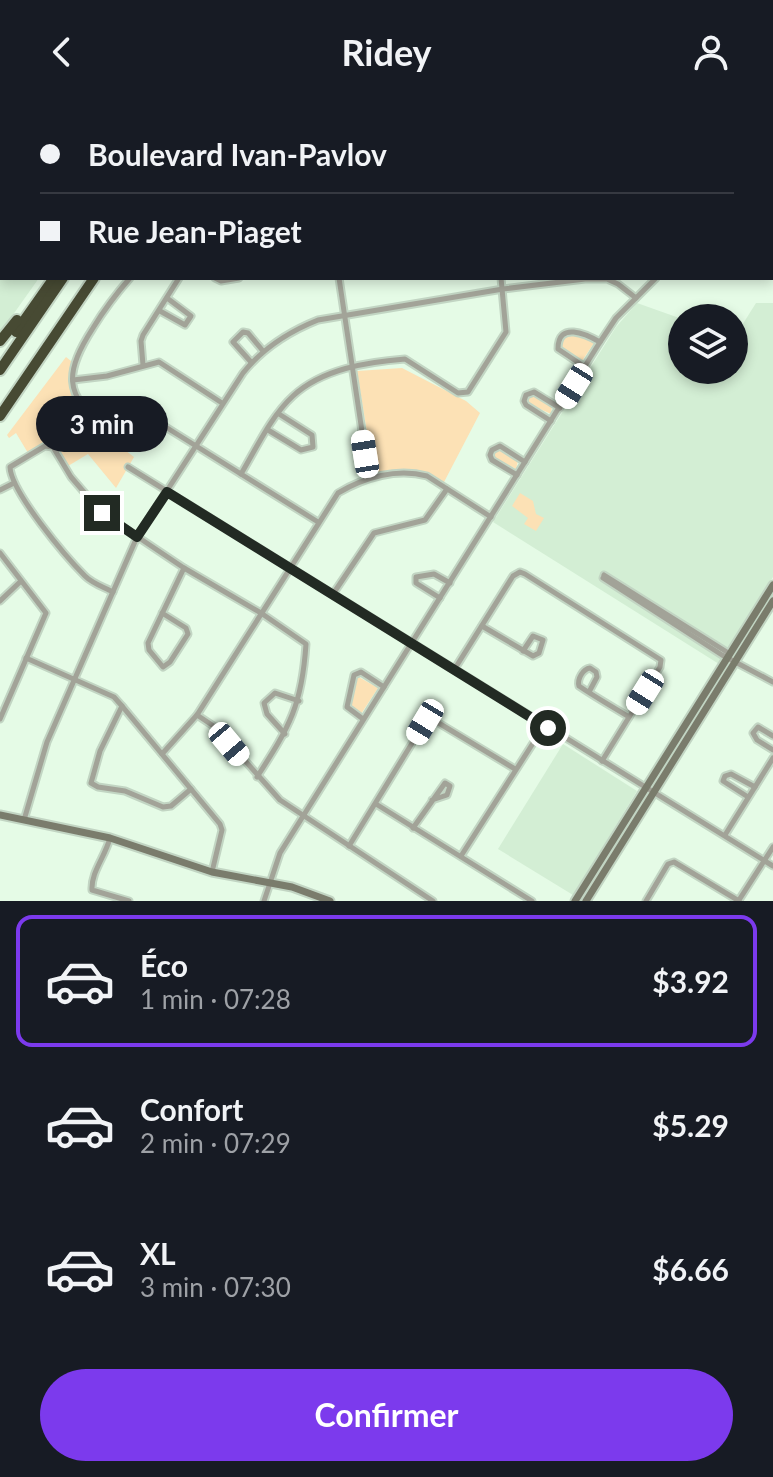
<!DOCTYPE html>
<html lang="fr">
<meta charset="utf-8">
<style>
:root{--surface:#171b24;--page:#20242c;--text:#f1f3f6;--muted:#9ea1a6;--line:#363941;--accent:#7c3aed}
body{margin:0;font-family:Lato,sans-serif;background:var(--page);color:var(--text);height:100vh;display:flex;flex-direction:column;font-size:30px;white-space:nowrap}
*{box-sizing:border-box;margin:0}
p{font-size:26px;color:var(--muted)}
.icon{flex:none;width:44px;height:44px;fill:none;stroke:currentColor;stroke-width:2;stroke-linecap:round;stroke-linejoin:round}
.map{position:relative;height:797px;overflow:hidden}
.details{display:flex;flex-direction:column;background:var(--surface);flex:1}
.details>*{flex:none}
.hud{position:absolute;left:0px;top:0px;width:774px;height:176px;box-shadow:0 4px 12px #0003;display:grid;align-content:center;height:176px;padding:0 40px;background:var(--surface)}
.controls{position:absolute;left:668px;top:200px;display:grid;gap:16px}
.controls a{display:grid;place-items:center;width:80px;height:80px;border-radius:50%;background:var(--surface);box-shadow:0 4px 12px #0003;font-size:40px}
.end{position:absolute;width:36px;height:36px;margin:-18px;border:10px solid #222a23;background:#fff;box-shadow:0 0 0 4px #fff}
.from{border-radius:50%}
.bubble{position:absolute;height:56px;border-radius:28px;background:var(--surface);box-shadow:0 4px 12px #0003;font-size:26px;font-weight:700;line-height:56px;text-align:center}
.car{position:absolute;width:24px;height:48px;margin:-24px -12px;border-radius:10px;box-shadow:0 0 6px 2px #0007;background:linear-gradient(#fff 24%,#345 0 40%,#fff 0 76%,#345 0 86%,#fff 0)}
.hud b{display:flex;align-items:center;gap:28px;height:76px;font-size:30px}
.hud b+b{border-top:2px solid var(--line)}
.hud i{width:20px;height:20px;background:var(--text)}
ul{padding:14px 0 0;list-style:none}
li{display:flex;align-items:center;gap:24px;height:132px;margin:0 16px 12px;padding:0 24px;border:4px solid transparent;border-radius:16px}
li div{flex:1}
li b{display:block;font-size:30px}
li em{font-style:normal;font-weight:700}
li.selected{border-color:var(--accent)}
li>.icon{width:72px;height:72px;stroke-width:1.5}
.cta{display:flex;gap:16px;margin-top:auto;padding:16px 40px}
.cta a{flex:1;height:92px;border-radius:48px;background:var(--accent);color:#fff;font-size:32px;font-weight:700;line-height:92px;text-align:center}
header{display:flex;justify-content:space-between;align-items:center;height:104px;padding:0 40px;background:var(--surface);font-size:36px;font-weight:700}
.map>svg:first-child{display:block}
.built{fill:#d3eed4}
.green{fill:#fce1b5}
.lines{fill:none;stroke-linecap:round;stroke-linejoin:round}
.street-casing{stroke:#c2d5c3;stroke-width:9}
.secondary-casing{stroke:#c2d5c3;stroke-width:11}
.highway-casing{stroke:#c2d5c3;stroke-width:14}
.street{stroke:#a2a398;stroke-width:5}
.secondary{stroke:#7a7c6c;stroke-width:7}
.highway{stroke:#474a33;stroke-width:10}
.route{stroke:#222a23;stroke-width:10}
</style>
<header><svg class="icon" aria-label="back" viewBox="0 0 24 24"><path d="M15 5l-7 7 7 7"/></svg>Ridey<svg class="icon" aria-label="person" viewBox="0 0 24 24"><circle cx="12" cy="8" r="4"/><path d="M4 21q1-7 8-7t8 7"/></svg></header>
<div class="map">
<svg width="773" height="797" viewBox="0 0 773 797">
<rect width="100%" height="100%" fill="#e5fbe6"/>
<g class="built">
<path d="M0 0H170L2 2V174H39L0 229Z"/>
<path d="M637 199 682 215V266H734V234L756 199H773V473L719 560 493 418 616 223Z"/>
<path d="M563 640 637 687 573 791 498 745Z"/>
</g>
<g class="green">
<path d="M579 231 594 239 582 257 561 242 565 233Z"/>
<path d="M66 253 71 257C66 288 84 330 120 327L121 343 134 353 116 384 88 350 68 362 53 341H42L28 349 16 329 9 334 7 331Z"/>
<path d="M402 264 466 297 480 309 443 380 424 367 374 371 357 267Z"/>
<path d="M533 291 552 302 551 310 529 300 528 295Z"/>
<path d="M499 345 518 357 516 365 495 354 494 349Z"/>
<path d="M520 389 533 397 536 410 544 414 536 427 524 420 528 414 512 402Z"/>
<path d="M357 572 378 584 361 610 350 602Z"/>
</g>
<g class="lines">
<defs>
<g id="street">
<path d="M766 0 768 2"/>
<path d="M772 4H773"/>
<path d="M130 174C116 190 104 206 93 224 66 266 61 292 107 323L146 316 156 317 318 418"/>
<path d="M215 174 221 177 239 174"/>
<path d="M339 174 369 374"/>
<path d="M160 207 185 221 191 212 167 194"/>
<path d="M251 258 233 238 243 228 248 229 263 247"/>
<path d="M143 261 141 237 143 231 179 174"/>
<path d="M585 263 558 245C558 217 586 230 600 238"/>
<path d="M73 276 107 272 159 258 222 299"/>
<path d="M551 317 526 301 524 297 526 291 534 288 560 304"/>
<path d="M268 326 301 346 313 343 312 331 279 310"/>
<path d="M128 363 773 762"/>
<path d="M241 370C256 345 271 312 293 292 322 265 367 258 405 255L458 289 468 288 506 228 501 174"/>
<path d="M517 371 492 356 490 351 492 346 500 342 525 358"/>
<path d="M0 386 14 379"/>
<path d="M0 449 46 509 0 615"/>
<path d="M604 471 730 550"/>
<path d="M603 474 722 551 773 578"/>
<path d="M113 488C104 483 93 480 85 472 66 453 11 388 10 363L45 342 53 343 71 373 102 409 184 464 261 509 306 540C302 601 290 622 257 673"/>
<path d="M333 490 374 429 425 416 447 385"/>
<path d="M440 494 416 479V473L434 470 450 479"/>
<path d="M0 497 21 477"/>
<path d="M162 509 186 524 188 530 170 558 163 563 149 546 148 539 184 464"/>
<path d="M482 522 533 552 539 549 543 536 533 532 523 547"/>
<path d="M26 554 114 593 122 602 220 720 222 726 212 768"/>
<path d="M454 566 513 472 520 468 525 470 661 556 660 563 602 657"/>
<path d="M589 588 597 573 596 568 590 564C583 565 577 575 579 582 595 593 613 603 629 613"/>
<path d="M122 602 100 647 91 679 98 683 125 687 163 703 171 702 191 685"/>
<path d="M197 611 215 623 280 696 433 797"/>
<path d="M363 615 347 603 354 571 361 568 384 583"/>
<path d="M285 630 267 610 264 599 275 589 299 597"/>
<path d="M773 632 758 623 753 629 757 636 773 646"/>
<path d="M162 650 197 611 338 389C365 373 397 364 427 372L491 413"/>
<path d="M748 693 723 677 725 672 731 670 755 683"/>
<path d="M376 700 532 797"/>
<path d="M24 716 47 638 137 433 243 269C263 244 288 228 318 216L503 185 585 175H607L618 180 636 194"/>
<path d="M413 724 445 679 450 682 447 691 432 696"/>
<path d="M725 731 773 654"/>
<path d="M110 734C105 753 91 768 92 786L129 797"/>
<path d="M349 742 425 618 432 615 515 665"/>
<path d="M461 752 544 622"/>
<path d="M739 796 773 743"/>
<path d="M264 797 280 749 600 238 616 214 656 174"/>
<path d="M646 797 668 760 674 758 739 797"/>
</g>
<g id="secondary">
<path d="M70 2 71 0"/>
<path d="M78 2 79 0"/>
<path d="M0 113 2 110"/>
<path d="M0 123 2 121"/>
<path d="M0 711 110 734 212 768 292 783 330 797"/>
<path d="M575 797 773 481"/>
<path d="M586 797 773 497"/>
</g>
<g id="highway">
<path d="M554 0 560 2"/>
<path d="M569 0 573 2"/>
<path d="M603 0 607 2"/>
<path d="M651 0 656 2"/>
<path d="M691 0 696 2"/>
<path d="M190 2 192 0"/>
<path d="M209 2 211 0"/>
<path d="M234 2 235 0"/>
<path d="M256 2 258 0"/>
<path d="M275 2 279 0"/>
<path d="M772 28H773"/>
<path d="M772 44H773"/>
<path d="M772 64H773"/>
<path d="M772 80H773"/>
<path d="M16 228 54 174"/>
<path d="M0 237 17 216"/>
<path d="M0 266 63 174"/>
<path d="M0 312 94 174"/>
</g>
</defs>
<use href="#street" class="street-casing"/>
<use href="#secondary" class="secondary-casing"/>
<use href="#highway" class="highway-casing"/>
<use href="#street" class="street"/>
<use href="#secondary" class="secondary"/>
<use href="#highway" class="highway"/>
</g>
<g class="lines">
<path class="route" d="M102 409 137 433 167 388 548 624"/>
</g>
</svg>
<div class="controls">
<a><svg class="icon" aria-label="layers" viewBox="0 0 24 24"><path d="M12 4l9 5-9 5-9-5zM3 14l9 5 9-5"/></svg></a>
</div>
<i class="end from" style="left:548px;top:624px"></i>
<i class="end" style="left:102px;top:409px"></i>
<div class="bubble" style="left:36px;top:292px;width:132px">3 min</div>
<i class="car" style="left:574px;top:282px;rotate:212deg"></i>
<i class="car" style="left:365px;top:350px;rotate:351deg"></i>
<i class="car" style="left:645px;top:588px;rotate:212deg"></i>
<i class="car" style="left:425px;top:618px;rotate:211deg"></i>
<i class="car" style="left:229px;top:640px;rotate:140deg"></i>
<div class="hud">
<b><i class="from"></i>Boulevard Ivan-Pavlov</b>
<b><i></i>Rue Jean-Piaget</b>
</div>
</div>
<section class="details">
<ul>
<li class="selected"><svg class="icon" aria-label="car" viewBox="0 0 24 24"><path d="M5 17H2v-5l4-1 3-4h7l3 4 3 1v5h-3M9 17h6M6 11h13"/><circle cx="7" cy="17" r="2"/><circle cx="17" cy="17" r="2"/></svg><div><b>Éco</b><p>1 min · 07:28</p></div><em>$3.92</em></li>
<li><svg class="icon" aria-label="car" viewBox="0 0 24 24"><path d="M5 17H2v-5l4-1 3-4h7l3 4 3 1v5h-3M9 17h6M6 11h13"/><circle cx="7" cy="17" r="2"/><circle cx="17" cy="17" r="2"/></svg><div><b>Confort</b><p>2 min · 07:29</p></div><em>$5.29</em></li>
<li><svg class="icon" aria-label="car" viewBox="0 0 24 24"><path d="M5 17H2v-5l4-1 3-4h7l3 4 3 1v5h-3M9 17h6M6 11h13"/><circle cx="7" cy="17" r="2"/><circle cx="17" cy="17" r="2"/></svg><div><b>XL</b><p>3 min · 07:30</p></div><em>$6.66</em></li>
</ul>
<div class="cta"><a>Confirmer</a></div>
</section>
